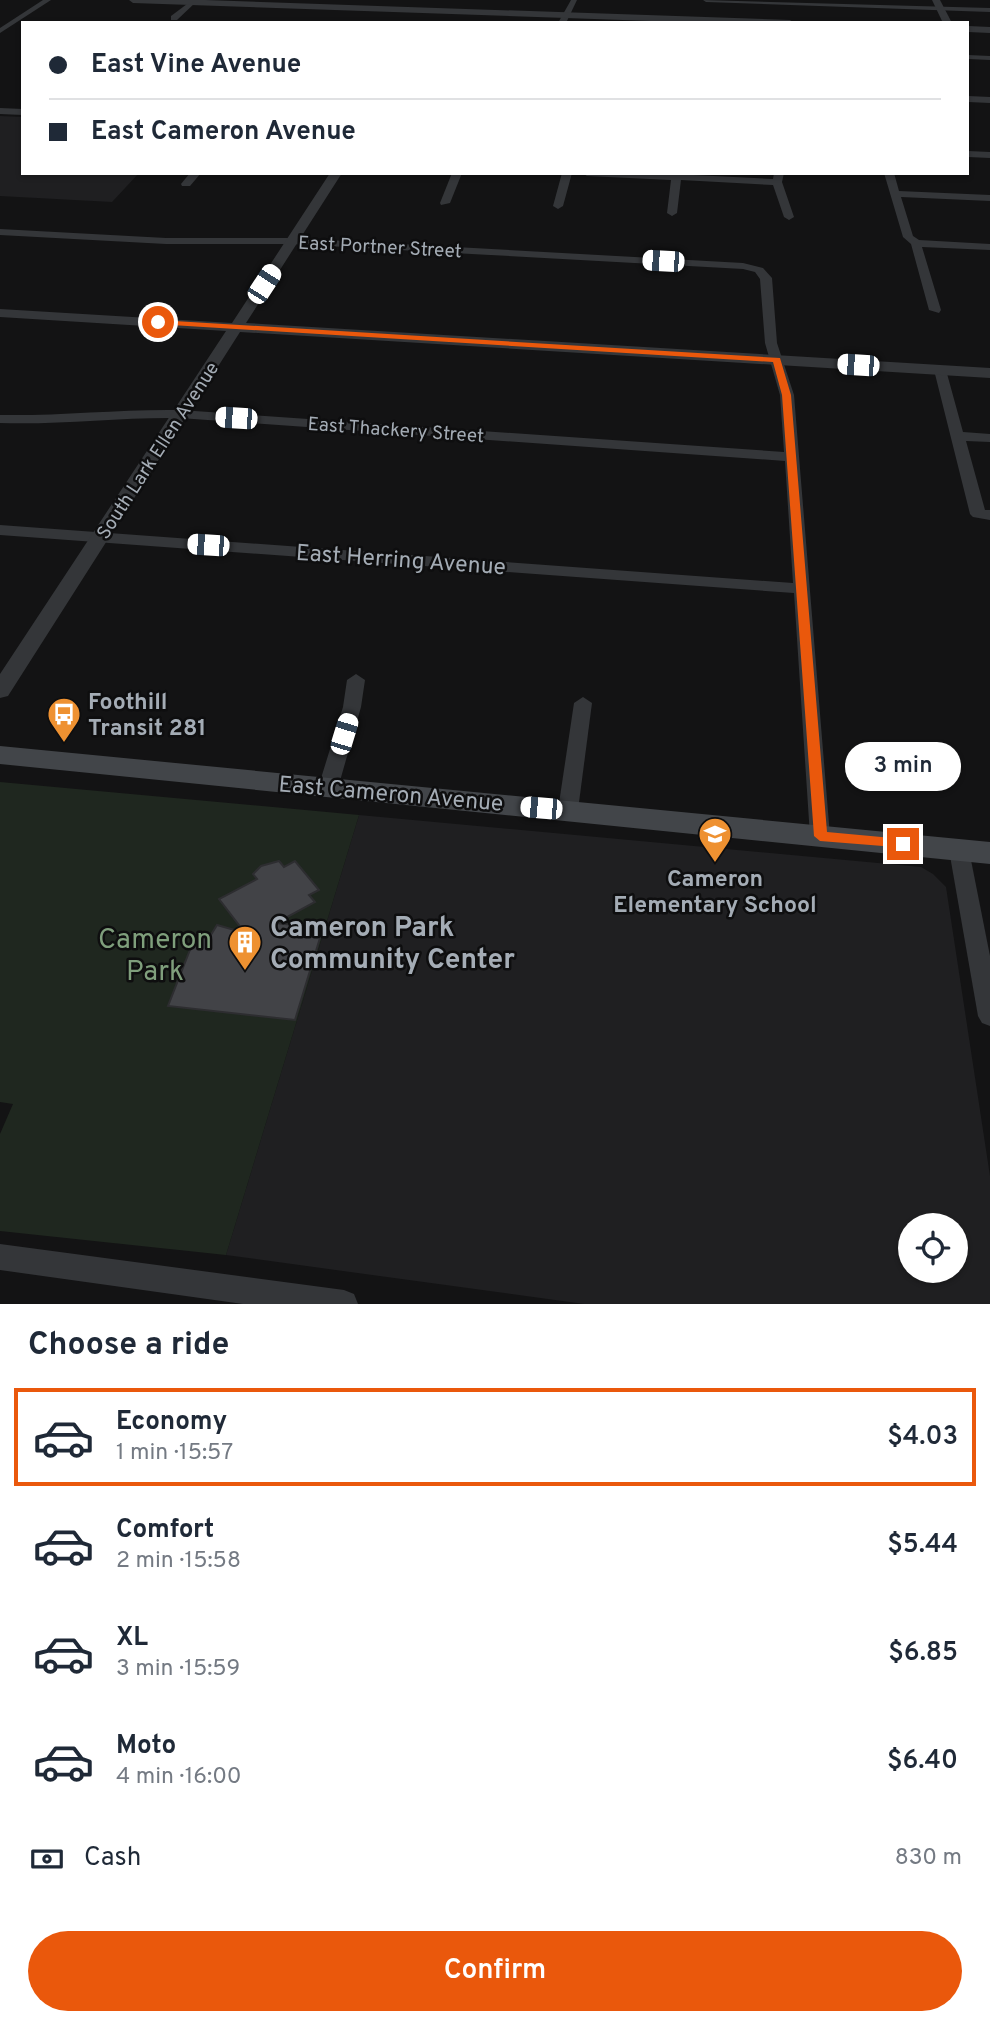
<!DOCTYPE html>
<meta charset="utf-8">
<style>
:root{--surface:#fff;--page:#f6f6f7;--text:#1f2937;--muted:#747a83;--line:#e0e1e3;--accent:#ea580c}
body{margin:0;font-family:Overpass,sans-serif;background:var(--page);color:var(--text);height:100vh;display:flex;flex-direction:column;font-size:26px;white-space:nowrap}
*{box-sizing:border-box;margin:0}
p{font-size:23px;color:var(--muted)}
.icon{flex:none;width:38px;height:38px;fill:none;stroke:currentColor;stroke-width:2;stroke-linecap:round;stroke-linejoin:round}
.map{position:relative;height:1304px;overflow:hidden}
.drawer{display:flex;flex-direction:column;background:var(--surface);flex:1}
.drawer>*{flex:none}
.guide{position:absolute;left:21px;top:21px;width:948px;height:154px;border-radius:0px;box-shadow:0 2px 5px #0004;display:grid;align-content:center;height:154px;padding:0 28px;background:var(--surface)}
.buttons{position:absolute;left:898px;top:1213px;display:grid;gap:14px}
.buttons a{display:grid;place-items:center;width:70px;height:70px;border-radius:50%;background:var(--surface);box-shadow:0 2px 5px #0004;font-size:35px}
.end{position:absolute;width:32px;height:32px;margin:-16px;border:9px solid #ea580c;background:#fff;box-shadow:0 0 0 4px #fff}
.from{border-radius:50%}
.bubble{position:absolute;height:49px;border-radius:24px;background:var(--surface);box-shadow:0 2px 5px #0004;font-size:23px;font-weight:600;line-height:49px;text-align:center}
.car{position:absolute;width:21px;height:42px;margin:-21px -10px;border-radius:9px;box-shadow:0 0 5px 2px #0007;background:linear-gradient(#fff 24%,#345 0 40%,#fff 0 76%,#345 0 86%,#fff 0)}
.guide b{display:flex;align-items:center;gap:24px;height:66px;font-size:26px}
.guide b+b{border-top:2px solid var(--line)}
.guide i{width:18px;height:18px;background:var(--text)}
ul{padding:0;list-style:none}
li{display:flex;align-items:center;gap:21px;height:98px;margin:0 14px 10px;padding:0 14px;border:4px solid transparent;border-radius:0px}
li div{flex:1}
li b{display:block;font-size:26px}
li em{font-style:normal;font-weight:600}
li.current{border-color:var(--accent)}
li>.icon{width:63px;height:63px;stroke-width:1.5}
h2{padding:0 28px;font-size:32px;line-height:84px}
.pay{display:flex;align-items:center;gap:18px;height:77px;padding:0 28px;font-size:26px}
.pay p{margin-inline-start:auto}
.action{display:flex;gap:14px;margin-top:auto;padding:14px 28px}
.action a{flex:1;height:80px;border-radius:42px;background:var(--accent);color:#fff;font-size:28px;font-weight:600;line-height:80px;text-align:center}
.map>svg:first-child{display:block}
.built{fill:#1f1f21;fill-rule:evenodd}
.green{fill:#1f271f}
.building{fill:#424347;stroke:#2d2d30;stroke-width:2}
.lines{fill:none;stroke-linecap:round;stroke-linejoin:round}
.minor{fill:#343639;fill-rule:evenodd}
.tertiary{fill:#343639;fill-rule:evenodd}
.secondary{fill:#424549;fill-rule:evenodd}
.route{fill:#ea580c}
.labels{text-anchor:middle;stroke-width:5;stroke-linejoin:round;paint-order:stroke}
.far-street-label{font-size:19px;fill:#a4acb5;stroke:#0e0e0f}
.street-label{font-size:23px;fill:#a4acb5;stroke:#0e0e0f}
.poi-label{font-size:23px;font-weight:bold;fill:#a4acb5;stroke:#0e0e0f;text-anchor:start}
.near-poi-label{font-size:28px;font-weight:bold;fill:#a4acb5;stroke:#0e0e0f;text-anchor:start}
.near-park-label{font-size:28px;fill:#7f9f7c;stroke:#0e0e0f}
</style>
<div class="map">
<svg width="990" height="1304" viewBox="0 0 990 1304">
<rect width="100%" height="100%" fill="#131314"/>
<g class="built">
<path d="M0 116 23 117V173H139L112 202 0 196Z"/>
<path d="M359 815 921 867 933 874 946 887 990 1176V1304H584L226 1255ZM956 1225V1270H910V1225Z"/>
</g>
<path class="green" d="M0 782 359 815 226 1255 0 1231V1134L13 1104 0 1102Z"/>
<path class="building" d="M279 861 284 867 295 861 319 890 309 895 315 902 276 923 323 928 295 1020 168 1006 195 937 209 938 217 925 245 933 219 899 257 879 253 874 261 866Z"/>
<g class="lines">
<g class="minor">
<path d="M43 0H51L0 33V28Z"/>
<path d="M571 0H577L566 23H558Z"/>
<path d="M703 0 990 8V12L706 2Z"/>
<path d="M191 1 196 2 177 20H171V16Z"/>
<path d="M968 55 990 56V60L968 59Z"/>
<path d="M968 96 990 97V103L968 102Z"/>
<path d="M190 173H201L190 186H182L181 184Z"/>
<path d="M452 173H462L450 203 441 205 440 203Z"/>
<path d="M562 173H572L563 206 558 209 553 206Z"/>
<path d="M582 173H654L773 179 774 173H784L782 182 794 217 789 220 784 217 773 185 681 180 677 213 672 216 667 213 671 180 587 176Z"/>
<path d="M884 173H894L899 191 990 195V201L901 197 913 236 919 240 990 244V250L922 247 941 310 939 313 929 310 911 244 903 237Z"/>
<path d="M0 229 166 238H291L743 263 763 268 772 278 777 343 794 395 830 836 827 841 820 844 813 841 810 836 794 593 0 535V525L793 583 785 461 180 418C120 417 60 425 0 423V415C60 416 120 409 180 410L784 452 780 395 765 343 760 279 755 272 743 269 291 244H166L0 235Z"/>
<path d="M940 366 946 370 963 432 990 434V442L966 441 985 510H990V520L973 517 970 514 934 370Z"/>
<path d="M356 674 365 680 361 707 338 788 335 793H321L318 788 343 707 347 680Z"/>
<path d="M583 697 592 703 578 810 575 815 568 817 561 815 558 810 574 703Z"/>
<path d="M959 842 966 845 969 850 990 956V1026L982 1023 978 1016 949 850 952 845Z"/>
<path d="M0 1244 344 1290 354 1294 358 1304H243L0 1270Z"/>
</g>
<g class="tertiary">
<path d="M129 0H205L790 20 794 23H708L133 3Z"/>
<path d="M932 0H940L952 23H943Z"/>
<path d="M968 26 990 27V33L968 32Z"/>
<path d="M0 108 23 109V115L0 114Z"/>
<path d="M968 151 990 152V158L968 157Z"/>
<path d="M330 173H342L246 323 990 368V378L240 332 8 696 0 698V674L226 331 0 317V309L232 323Z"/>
</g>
<path class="secondary" d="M0 746 990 842V864L0 764Z"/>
</g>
<path class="route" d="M158 320 780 358 791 395 827 832 903 839 910 844 908 848 820 841 814 836 782 395 773 362 155 324Z"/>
<defs>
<symbol id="bus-pin" viewBox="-11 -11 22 30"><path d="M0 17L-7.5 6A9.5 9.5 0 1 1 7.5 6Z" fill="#ee9131" stroke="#0e0e0f"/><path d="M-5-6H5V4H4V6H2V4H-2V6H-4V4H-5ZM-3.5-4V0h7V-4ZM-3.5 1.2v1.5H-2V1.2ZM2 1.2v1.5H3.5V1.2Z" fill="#fff"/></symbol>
<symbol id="school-pin" viewBox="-11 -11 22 30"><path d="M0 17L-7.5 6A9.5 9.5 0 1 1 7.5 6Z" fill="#ee9131" stroke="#0e0e0f"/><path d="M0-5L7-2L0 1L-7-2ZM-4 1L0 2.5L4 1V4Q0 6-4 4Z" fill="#fff"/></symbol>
<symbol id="building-pin" viewBox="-11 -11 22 30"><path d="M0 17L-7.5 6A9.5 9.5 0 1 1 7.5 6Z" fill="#ee9131" stroke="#0e0e0f"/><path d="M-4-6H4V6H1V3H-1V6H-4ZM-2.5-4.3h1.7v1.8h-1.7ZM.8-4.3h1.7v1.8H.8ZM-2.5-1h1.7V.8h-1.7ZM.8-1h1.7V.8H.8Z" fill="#fff"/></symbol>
</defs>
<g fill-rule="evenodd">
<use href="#bus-pin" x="45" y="695" width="38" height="52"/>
<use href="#school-pin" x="696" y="815" width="38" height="52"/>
<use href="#building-pin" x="226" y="923" width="38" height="52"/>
</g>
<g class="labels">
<g class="far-street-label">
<text transform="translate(380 246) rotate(3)" y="7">East Portner Street</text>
<text transform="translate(396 429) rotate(4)" y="7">East Thackery Street</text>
<text transform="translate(157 450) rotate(-57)" y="7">South Lark Ellen Avenue</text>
</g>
<g class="street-label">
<text transform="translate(401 559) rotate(4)" y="8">East Herring Avenue</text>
<text transform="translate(391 793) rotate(5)" y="8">East Cameron Avenue</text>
</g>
<g class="poi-label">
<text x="88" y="709">Foothill<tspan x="88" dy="26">Transit 281</tspan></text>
<text x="715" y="886" text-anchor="middle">Cameron<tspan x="715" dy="26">Elementary School</tspan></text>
</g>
<g class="near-poi-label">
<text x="270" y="936">Cameron Park<tspan x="270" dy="32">Community Center</tspan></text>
</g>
<g class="near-park-label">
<text x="155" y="948">Cameron<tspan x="155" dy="32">Park</tspan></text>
</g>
</g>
</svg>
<div class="buttons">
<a><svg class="icon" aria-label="locate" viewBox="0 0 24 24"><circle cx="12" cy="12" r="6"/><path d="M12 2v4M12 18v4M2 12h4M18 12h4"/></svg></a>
</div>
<i class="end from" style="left:158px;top:322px"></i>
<i class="end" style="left:903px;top:844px"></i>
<div class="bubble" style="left:845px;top:742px;width:116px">3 min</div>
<i class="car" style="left:663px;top:261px;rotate:273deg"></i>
<i class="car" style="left:264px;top:284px;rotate:33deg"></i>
<i class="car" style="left:858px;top:365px;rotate:274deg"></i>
<i class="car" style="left:236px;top:418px;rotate:274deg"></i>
<i class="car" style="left:208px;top:545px;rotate:274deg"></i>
<i class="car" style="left:344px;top:734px;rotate:17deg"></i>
<i class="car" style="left:541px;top:808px;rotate:275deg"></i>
<div class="guide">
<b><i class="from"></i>East Vine Avenue</b>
<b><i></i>East Cameron Avenue</b>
</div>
</div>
<section class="drawer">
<h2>Choose a ride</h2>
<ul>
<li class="current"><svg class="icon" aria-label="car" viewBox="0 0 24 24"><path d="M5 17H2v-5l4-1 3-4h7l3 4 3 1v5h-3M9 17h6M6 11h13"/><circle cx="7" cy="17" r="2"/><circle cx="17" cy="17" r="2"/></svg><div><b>Economy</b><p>1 min · 15:57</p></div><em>$4.03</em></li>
<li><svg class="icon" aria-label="car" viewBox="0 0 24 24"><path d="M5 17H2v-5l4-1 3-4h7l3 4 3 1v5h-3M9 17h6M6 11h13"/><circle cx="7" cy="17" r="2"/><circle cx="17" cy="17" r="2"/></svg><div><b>Comfort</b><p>2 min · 15:58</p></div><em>$5.44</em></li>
<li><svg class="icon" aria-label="car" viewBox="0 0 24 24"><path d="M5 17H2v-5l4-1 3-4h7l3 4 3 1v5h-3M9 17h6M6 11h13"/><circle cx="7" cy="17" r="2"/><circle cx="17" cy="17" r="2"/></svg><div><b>XL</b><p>3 min · 15:59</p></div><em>$6.85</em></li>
<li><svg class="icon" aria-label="car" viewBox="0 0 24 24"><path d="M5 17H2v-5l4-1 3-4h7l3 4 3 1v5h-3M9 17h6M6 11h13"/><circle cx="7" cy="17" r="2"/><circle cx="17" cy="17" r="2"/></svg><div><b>Moto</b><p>4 min · 16:00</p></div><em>$6.40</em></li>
</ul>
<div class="pay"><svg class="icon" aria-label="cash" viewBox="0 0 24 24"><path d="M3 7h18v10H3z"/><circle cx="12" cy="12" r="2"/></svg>Cash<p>830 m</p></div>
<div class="action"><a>Confirm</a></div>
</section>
